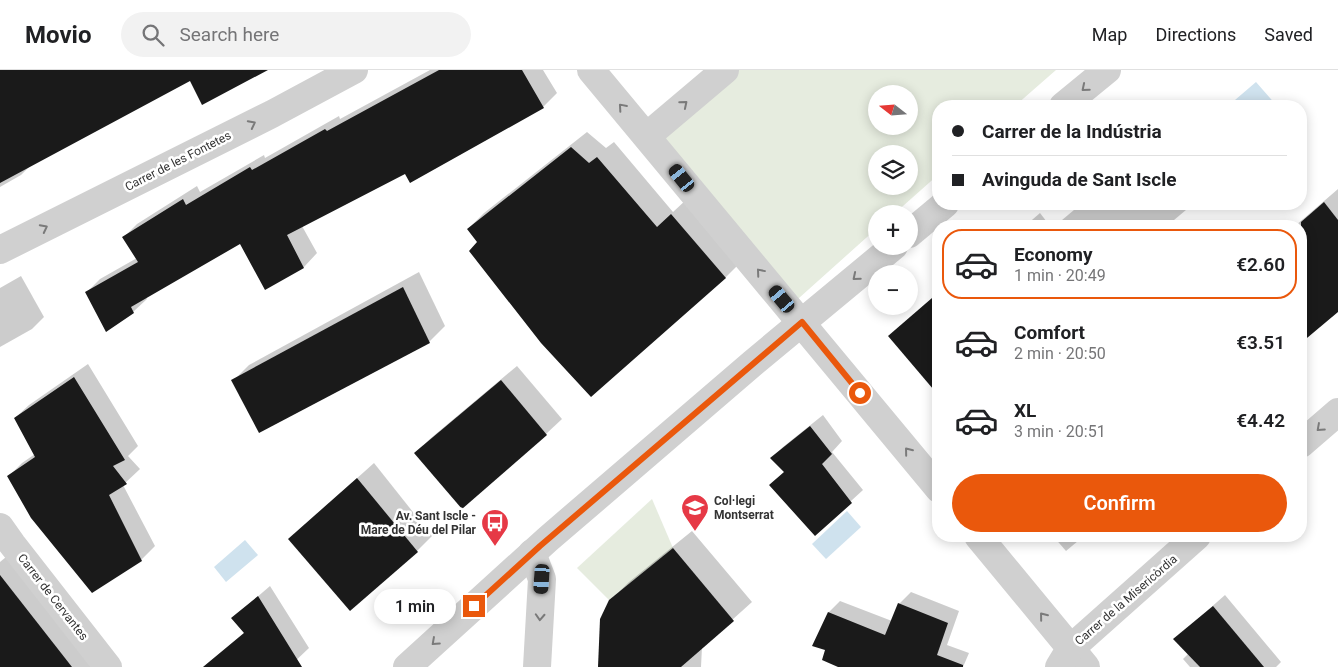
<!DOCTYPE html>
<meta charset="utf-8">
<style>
:root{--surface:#fff;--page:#f2f2f2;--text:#202124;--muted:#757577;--line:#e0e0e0;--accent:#ea580c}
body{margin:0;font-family:Roboto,sans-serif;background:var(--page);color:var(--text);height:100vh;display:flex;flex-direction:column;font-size:19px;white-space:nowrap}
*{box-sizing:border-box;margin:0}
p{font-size:16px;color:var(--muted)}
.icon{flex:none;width:28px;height:28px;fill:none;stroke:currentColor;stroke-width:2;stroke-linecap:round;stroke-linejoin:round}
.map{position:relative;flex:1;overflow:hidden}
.side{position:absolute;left:932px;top:150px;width:375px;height:322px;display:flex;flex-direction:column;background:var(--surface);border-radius:20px;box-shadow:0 2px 12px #0003}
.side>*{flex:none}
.banner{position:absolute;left:932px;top:30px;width:375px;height:110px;border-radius:20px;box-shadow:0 2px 12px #0003;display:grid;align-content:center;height:110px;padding:0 20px;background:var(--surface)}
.needle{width:32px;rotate:287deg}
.controls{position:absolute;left:868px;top:15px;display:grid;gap:10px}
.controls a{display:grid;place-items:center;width:50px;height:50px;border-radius:50%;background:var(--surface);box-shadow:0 2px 12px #0003;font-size:25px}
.end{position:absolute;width:22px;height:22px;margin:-11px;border:6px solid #ea580c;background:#fff;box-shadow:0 0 0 2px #fff}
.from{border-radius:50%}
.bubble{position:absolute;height:35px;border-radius:18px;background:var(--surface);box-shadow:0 2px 12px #0003;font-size:16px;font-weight:600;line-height:35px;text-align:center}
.car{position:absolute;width:15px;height:30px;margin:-15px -8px;border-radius:6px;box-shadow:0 0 4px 1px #0007;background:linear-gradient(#222 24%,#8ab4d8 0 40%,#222 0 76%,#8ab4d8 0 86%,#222 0)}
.banner b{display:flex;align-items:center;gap:18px;height:48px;font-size:19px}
.banner b+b{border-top:1px solid var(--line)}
.banner i{width:12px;height:12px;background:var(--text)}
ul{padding:9px 0 0;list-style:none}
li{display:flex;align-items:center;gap:15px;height:70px;margin:0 10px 8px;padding:0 10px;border:2px solid transparent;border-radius:20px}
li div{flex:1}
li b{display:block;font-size:19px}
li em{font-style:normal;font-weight:600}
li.active{border-color:var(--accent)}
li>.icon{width:45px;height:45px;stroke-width:1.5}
.cta{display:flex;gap:10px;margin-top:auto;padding:10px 20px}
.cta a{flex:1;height:58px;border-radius:30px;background:var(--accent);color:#fff;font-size:20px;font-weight:600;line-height:58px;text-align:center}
header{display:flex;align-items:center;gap:30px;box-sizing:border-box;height:70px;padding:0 25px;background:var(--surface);border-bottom:1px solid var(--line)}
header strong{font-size:24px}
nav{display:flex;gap:28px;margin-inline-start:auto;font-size:18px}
.search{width:350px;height:45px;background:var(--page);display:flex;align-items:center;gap:12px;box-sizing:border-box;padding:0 18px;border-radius:28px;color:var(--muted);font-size:19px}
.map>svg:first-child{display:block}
.green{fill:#e6ecdf;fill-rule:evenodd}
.water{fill:#cfe2ee}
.shadow{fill:#0003}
.building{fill:#1a1a1a}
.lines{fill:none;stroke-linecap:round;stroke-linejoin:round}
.street{stroke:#d0d0d0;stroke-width:28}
.oneway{stroke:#7a7a7a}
.route{stroke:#ea580c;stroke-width:6}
.labels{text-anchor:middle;stroke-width:5;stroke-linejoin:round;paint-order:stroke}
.street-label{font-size:12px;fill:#333;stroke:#fff}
.poi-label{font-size:12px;font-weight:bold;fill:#333;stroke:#fff;text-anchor:start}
</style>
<header>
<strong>Movio</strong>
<div class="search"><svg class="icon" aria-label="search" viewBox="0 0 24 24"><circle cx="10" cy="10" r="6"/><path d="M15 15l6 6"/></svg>Search here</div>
<nav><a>Map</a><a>Directions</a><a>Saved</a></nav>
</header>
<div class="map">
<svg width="1338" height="597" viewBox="0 0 1338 597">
<rect width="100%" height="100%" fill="#fff"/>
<g class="green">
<path d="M725 0H1056L1015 36H939V104L894 144H876V159L789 237 647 66ZM876 24H909V56H876ZM876 84H909V116H876Z"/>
<path d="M652 429 673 478 609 530 577 498Z"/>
</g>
<g class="water">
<path d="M1256 12 1277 36H1228Z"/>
<path d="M847 441 861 457 826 489 812 474Z"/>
<path d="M245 470 258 485 226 512 214 497Z"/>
</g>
<g class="shadow">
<path d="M0 0H265L190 9 31 95 21 105 0 117Z"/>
<path d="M430 0H543L557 23 543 37 410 112 405 102 302 156 317 183 304 197 266 218 241 172 146 227 147 229 133 242 87 222 100 209 137 188 124 167 137 154 197 116 200 122 264 85 265 88 339 46 340 49Z"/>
<path d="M587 62 606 78 614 72 673 142 687 129 741 192 725 208 479 173 468 159 484 143Z"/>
<path d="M1338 119V241L1301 156H1295Z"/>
<path d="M1081 134H1193L1167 156H1055Z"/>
<path d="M1040 143 1050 156H1025Z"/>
<path d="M419 202 445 256 429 272 233 311 249 295Z"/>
<path d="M21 206 44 247 32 259 0 277V218Z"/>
<path d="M939 222V324L889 266Z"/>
<path d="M88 294 138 376 128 386 140 399 123 415 155 476 141 490 9 406 22 393 35 384 15 348 29 335Z"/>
<path d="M517 296 562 349 546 364 415 383 431 368Z"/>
<path d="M823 345 842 371 832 382 863 420 815 464 785 401 772 388 783 377Z"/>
<path d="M374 393 432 466 417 481 289 469Z"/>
<path d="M692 461 752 532 702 577 701 597H598L610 531 629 512Z"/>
<path d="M1053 466H1084L1066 481Z"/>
<path d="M6 487 93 597H0V492Z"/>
<path d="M270 516 309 578 289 597H203L245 562 233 548Z"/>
<path d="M911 522 959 541 947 575 969 583 963 597H841L826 579 829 542 840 531 892 551 899 534Z"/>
<path d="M1225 525 1281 592 1276 597H1190L1183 589 1189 583 1175 569Z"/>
</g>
<g class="building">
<path d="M0 0H268L202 35 190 11 0 113Z"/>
<path d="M439 0H522L544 38 410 113 405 104 287 165 304 198 265 220 240 174 131 237 134 243 106 262 85 222 138 192 122 167 183 129 186 135 250 97 252 100 325 59 327 61Z"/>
<path d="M571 77 589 93 597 87 657 157 671 144 726 208 591 327 541 273 469 181 477 172 467 159Z"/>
<path d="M1324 132 1338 150V242L1301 273V152Z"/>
<path d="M403 217 430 273 259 363 231 310Z"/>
<path d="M939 222V326L888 266Z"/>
<path d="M74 307 125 390 113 396 127 414 109 425 142 491 92 523 31 448 7 406 35 387 14 348Z"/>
<path d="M501 310 547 365 462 439 414 383Z"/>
<path d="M810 356 832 384 822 394 852 433 815 466 769 415 784 402 770 388Z"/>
<path d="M357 408 418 482 350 541 288 469Z"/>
<path d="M673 478 734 551 681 597H598L600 549 609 530Z"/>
<path d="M0 505 72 597H0Z"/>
<path d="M258 526 302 597H203L244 563 231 548Z"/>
<path d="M898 533 948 553 937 585 963 595V597H838L822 590 825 580 812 576 828 542 885 565Z"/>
<path d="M1213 536 1264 597H1200L1173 569Z"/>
</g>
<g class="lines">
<g class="street">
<path d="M591 0 939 419"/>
<path d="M1063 36 1107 0"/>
<path d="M647 66 725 0"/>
<path d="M909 164 945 134"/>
<path d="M0 180 272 44 354 0"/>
<path d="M1301 374 1338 342"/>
<path d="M0 457 12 474 108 597"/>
<path d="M978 466 1086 597"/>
<path d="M532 483 542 509 537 597"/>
<path d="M407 597 548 469 753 293 894 176"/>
<path d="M1059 597 1070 579 1197 466"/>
</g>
</g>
<defs><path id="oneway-chevron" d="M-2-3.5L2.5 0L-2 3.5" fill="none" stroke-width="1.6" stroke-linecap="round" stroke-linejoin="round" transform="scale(1.25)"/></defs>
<g class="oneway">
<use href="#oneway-chevron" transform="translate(1085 18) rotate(140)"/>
<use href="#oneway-chevron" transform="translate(684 34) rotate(-40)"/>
<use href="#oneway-chevron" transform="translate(622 37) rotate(-131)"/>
<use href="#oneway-chevron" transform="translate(252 54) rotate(-27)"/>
<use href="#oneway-chevron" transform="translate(44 158) rotate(-27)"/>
<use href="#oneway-chevron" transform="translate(760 202) rotate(-130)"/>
<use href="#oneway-chevron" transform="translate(856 207) rotate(140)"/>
<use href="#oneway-chevron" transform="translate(1320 358) rotate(138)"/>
<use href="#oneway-chevron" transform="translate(908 381) rotate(-129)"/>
<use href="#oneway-chevron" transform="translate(1043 546) rotate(-129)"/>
<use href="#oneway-chevron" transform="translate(540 547) rotate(93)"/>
<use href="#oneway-chevron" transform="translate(435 572) rotate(138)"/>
</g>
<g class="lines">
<path class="route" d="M474 536 540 476 802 252 860 323"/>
</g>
<defs>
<symbol id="school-pin" viewBox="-11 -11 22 30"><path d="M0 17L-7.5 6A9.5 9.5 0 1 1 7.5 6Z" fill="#e63946" stroke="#fff"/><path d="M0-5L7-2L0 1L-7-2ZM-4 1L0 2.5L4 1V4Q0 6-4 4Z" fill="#fff"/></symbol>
<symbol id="bus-pin" viewBox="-11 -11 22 30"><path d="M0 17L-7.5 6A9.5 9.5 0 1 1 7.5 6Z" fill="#e63946" stroke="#fff"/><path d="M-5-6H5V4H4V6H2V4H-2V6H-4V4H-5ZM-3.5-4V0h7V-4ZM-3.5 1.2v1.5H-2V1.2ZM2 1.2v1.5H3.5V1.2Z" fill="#fff"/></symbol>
</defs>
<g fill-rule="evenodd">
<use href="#school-pin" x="679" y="422" width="32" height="43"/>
<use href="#bus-pin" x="479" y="437" width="32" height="43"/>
</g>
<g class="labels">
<g class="street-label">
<text transform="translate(178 91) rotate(-27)" y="4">Carrer de les Fontetes</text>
<text transform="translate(53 527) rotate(52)" y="4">Carrer de Cervantes</text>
<text transform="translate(1126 530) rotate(-41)" y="4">Carrer de la Misericòrdia</text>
</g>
<g class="poi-label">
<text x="714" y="435">Col·legi<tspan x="714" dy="14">Montserrat</tspan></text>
<text x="476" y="450" text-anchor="end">Av. Sant Iscle -<tspan x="476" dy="14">Mare de Déu del Pilar</tspan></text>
</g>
</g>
</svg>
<div class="controls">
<a><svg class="needle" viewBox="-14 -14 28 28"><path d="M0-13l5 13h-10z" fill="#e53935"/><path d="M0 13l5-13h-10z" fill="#757577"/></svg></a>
<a><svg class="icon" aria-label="layers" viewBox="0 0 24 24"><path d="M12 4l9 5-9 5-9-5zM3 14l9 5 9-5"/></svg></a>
<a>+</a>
<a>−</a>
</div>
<i class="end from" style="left:860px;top:323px"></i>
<i class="end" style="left:474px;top:536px"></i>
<div class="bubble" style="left:374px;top:519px;width:82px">1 min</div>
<i class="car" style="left:682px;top:108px;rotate:321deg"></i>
<i class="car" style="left:782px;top:229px;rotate:320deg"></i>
<i class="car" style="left:542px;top:509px;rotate:184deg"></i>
<div class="banner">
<b><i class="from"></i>Carrer de la Indústria</b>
<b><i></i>Avinguda de Sant Iscle</b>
</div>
<section class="side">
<ul>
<li class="active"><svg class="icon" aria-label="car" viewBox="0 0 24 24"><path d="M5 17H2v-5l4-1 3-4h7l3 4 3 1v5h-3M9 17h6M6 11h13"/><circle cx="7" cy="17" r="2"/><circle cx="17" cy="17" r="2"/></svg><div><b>Economy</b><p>1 min · 20:49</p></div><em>€2.60</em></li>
<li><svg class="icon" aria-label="car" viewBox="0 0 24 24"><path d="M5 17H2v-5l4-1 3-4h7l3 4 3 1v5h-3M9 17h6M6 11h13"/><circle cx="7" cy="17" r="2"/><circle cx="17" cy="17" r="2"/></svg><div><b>Comfort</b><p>2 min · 20:50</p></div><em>€3.51</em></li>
<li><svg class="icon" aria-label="car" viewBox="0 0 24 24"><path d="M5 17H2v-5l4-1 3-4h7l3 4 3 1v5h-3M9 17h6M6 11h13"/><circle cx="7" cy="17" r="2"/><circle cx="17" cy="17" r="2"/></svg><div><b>XL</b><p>3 min · 20:51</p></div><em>€4.42</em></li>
</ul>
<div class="cta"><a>Confirm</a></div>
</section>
</div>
